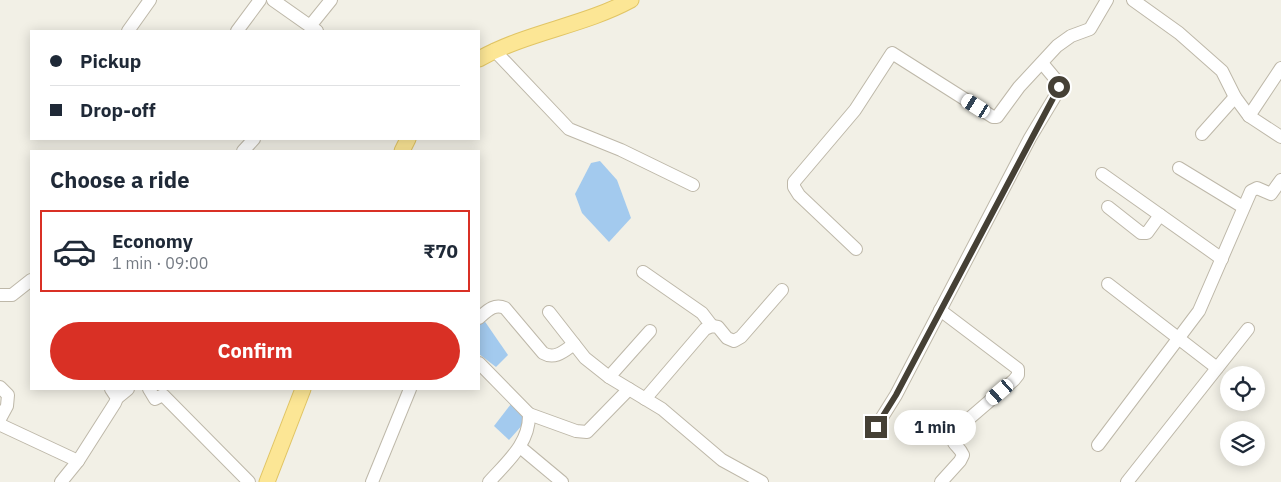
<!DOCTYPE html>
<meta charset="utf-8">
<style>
:root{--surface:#fff;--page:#f2f2f3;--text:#1f2937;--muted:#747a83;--line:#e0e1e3;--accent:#d93025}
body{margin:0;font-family:"IBM Plex Sans",sans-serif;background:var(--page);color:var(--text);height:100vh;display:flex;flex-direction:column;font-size:19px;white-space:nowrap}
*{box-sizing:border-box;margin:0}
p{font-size:16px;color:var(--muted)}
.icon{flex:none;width:28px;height:28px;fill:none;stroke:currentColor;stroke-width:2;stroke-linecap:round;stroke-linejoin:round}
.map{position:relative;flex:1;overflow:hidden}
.details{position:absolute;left:30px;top:150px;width:450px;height:240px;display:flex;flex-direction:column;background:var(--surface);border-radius:0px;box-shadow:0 2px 12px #0003}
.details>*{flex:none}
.guide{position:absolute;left:30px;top:30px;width:450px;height:110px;border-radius:0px;box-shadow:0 2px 12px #0003;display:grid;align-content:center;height:110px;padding:0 20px;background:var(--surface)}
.tools{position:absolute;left:1220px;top:366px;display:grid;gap:10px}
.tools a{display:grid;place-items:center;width:45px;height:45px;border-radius:50%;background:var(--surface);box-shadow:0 2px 12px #0003;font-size:25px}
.end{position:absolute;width:22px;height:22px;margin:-11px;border:6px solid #454035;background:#fff;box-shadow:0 0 0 2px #fff}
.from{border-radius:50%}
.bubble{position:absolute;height:35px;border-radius:18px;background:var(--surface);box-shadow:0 2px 12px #0003;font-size:16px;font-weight:700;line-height:35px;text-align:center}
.car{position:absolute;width:15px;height:30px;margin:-15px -8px;border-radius:6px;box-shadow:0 0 4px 1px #0007;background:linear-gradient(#fff 24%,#345 0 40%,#fff 0 76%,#345 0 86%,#fff 0)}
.guide b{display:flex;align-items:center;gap:18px;height:48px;font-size:19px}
.guide b+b{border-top:1px solid var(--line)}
.guide i{width:12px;height:12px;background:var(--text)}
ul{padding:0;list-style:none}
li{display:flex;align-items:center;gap:15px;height:82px;margin:0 10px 8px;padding:0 10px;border:2px solid transparent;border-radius:0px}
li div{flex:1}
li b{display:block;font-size:19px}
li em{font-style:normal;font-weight:700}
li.active{border-color:var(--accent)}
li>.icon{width:45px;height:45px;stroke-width:1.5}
h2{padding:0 20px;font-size:22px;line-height:60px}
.button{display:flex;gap:10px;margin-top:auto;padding:10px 20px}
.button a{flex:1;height:58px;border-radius:30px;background:var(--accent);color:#fff;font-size:20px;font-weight:700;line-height:58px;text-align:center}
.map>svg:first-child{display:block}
.water{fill:#a3caee}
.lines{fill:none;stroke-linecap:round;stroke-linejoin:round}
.minor-casing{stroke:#beb8a9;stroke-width:14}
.major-casing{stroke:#e1c565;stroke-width:17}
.minor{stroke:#fff;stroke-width:12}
.major{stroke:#fce695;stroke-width:15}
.route{stroke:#454035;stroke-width:6}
</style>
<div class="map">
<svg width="1281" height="482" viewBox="0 0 1281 482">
<rect width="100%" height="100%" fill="#f2f0e6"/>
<g class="water">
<path d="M600 161 617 180 631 218 609 242 582 213 575 194 591 163Z"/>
<path d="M479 313 508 355 496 367 479 354Z"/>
<path d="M511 404 523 412 525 422 509 440 494 426Z"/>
</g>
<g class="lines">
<defs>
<g id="minor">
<path d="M273 0 317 31"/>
<path d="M1133 0 1179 33 1222 71 1235 97 1249 116 1281 137"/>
<path d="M310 26 331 0"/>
<path d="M128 31 150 0"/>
<path d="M237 31 260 0"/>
<path d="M494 50 569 129 621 150 693 185"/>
<path d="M1249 116 1281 68"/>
<path d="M1202 134 1235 97"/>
<path d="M243 151 254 139"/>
<path d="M1179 168 1243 207"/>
<path d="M1102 174 1222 259"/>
<path d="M1108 207 1141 233H1147L1160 215"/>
<path d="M856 249 799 195 794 187V182L855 110 892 53 993 117H997L1019 87 1057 46 1071 36 1090 29 1107 0"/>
<path d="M643 272 702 313 712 326"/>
<path d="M1108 284 1217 368"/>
<path d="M0 295H12L31 280"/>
<path d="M940 310 1018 369V375L1014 380 957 429C948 446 957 442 963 455L960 461 941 482"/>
<path d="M549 312 585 358 609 377 662 409 722 460 762 482"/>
<path d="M479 318C487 311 494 303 505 308L543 353C555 360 564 351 574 344"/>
<path d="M479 363 529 414C530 443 507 462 489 482"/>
<path d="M609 377 650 331"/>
<path d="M0 387 8 395 7 406 0 419"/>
<path d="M149 389 155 399 163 395 249 482"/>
<path d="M117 398 128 389"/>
<path d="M645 399 705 329 712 326 718 327 727 338 734 341 741 337 782 290"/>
<path d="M529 414 576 431 587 432 629 389"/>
<path d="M0 423 3 426 78 461"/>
<path d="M876 427 896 395 1030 138 1057 93V81L1042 63"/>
<path d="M1098 445 1199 311 1251 191 1257 188 1271 194 1281 180"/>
<path d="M520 447 562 482"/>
<path d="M61 482 78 461 115 403 117 398 111 389"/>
<path d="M372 482 410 389"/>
<path d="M1127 482 1248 329"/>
</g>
<g id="major">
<path d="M479 59C527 32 583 26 631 0"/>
<path d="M402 151 408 139"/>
<path d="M267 482 303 389"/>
</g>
</defs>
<use href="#minor" class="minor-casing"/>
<use href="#major" class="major-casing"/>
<use href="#minor" class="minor"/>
<use href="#major" class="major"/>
</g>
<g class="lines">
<path class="route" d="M876 427 896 395 1059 87"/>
</g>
</svg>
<div class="tools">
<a><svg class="icon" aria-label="locate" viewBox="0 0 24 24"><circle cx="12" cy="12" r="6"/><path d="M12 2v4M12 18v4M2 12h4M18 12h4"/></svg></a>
<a><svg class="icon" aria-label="layers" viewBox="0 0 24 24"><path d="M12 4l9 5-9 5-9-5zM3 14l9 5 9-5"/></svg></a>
</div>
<i class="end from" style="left:1059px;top:87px"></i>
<i class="end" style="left:876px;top:427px"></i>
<div class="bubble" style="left:894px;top:410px;width:82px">1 min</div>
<i class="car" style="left:976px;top:106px;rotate:302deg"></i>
<i class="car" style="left:1000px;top:392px;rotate:229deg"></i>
<div class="guide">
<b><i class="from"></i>Pickup</b>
<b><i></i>Drop-off</b>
</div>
<section class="details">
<h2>Choose a ride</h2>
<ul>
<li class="active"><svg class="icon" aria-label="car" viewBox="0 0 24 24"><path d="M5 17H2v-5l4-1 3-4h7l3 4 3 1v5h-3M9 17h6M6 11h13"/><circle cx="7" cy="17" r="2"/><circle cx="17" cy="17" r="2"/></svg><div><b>Economy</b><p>1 min · 09:00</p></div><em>₹70</em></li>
</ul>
<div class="button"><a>Confirm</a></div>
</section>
</div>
